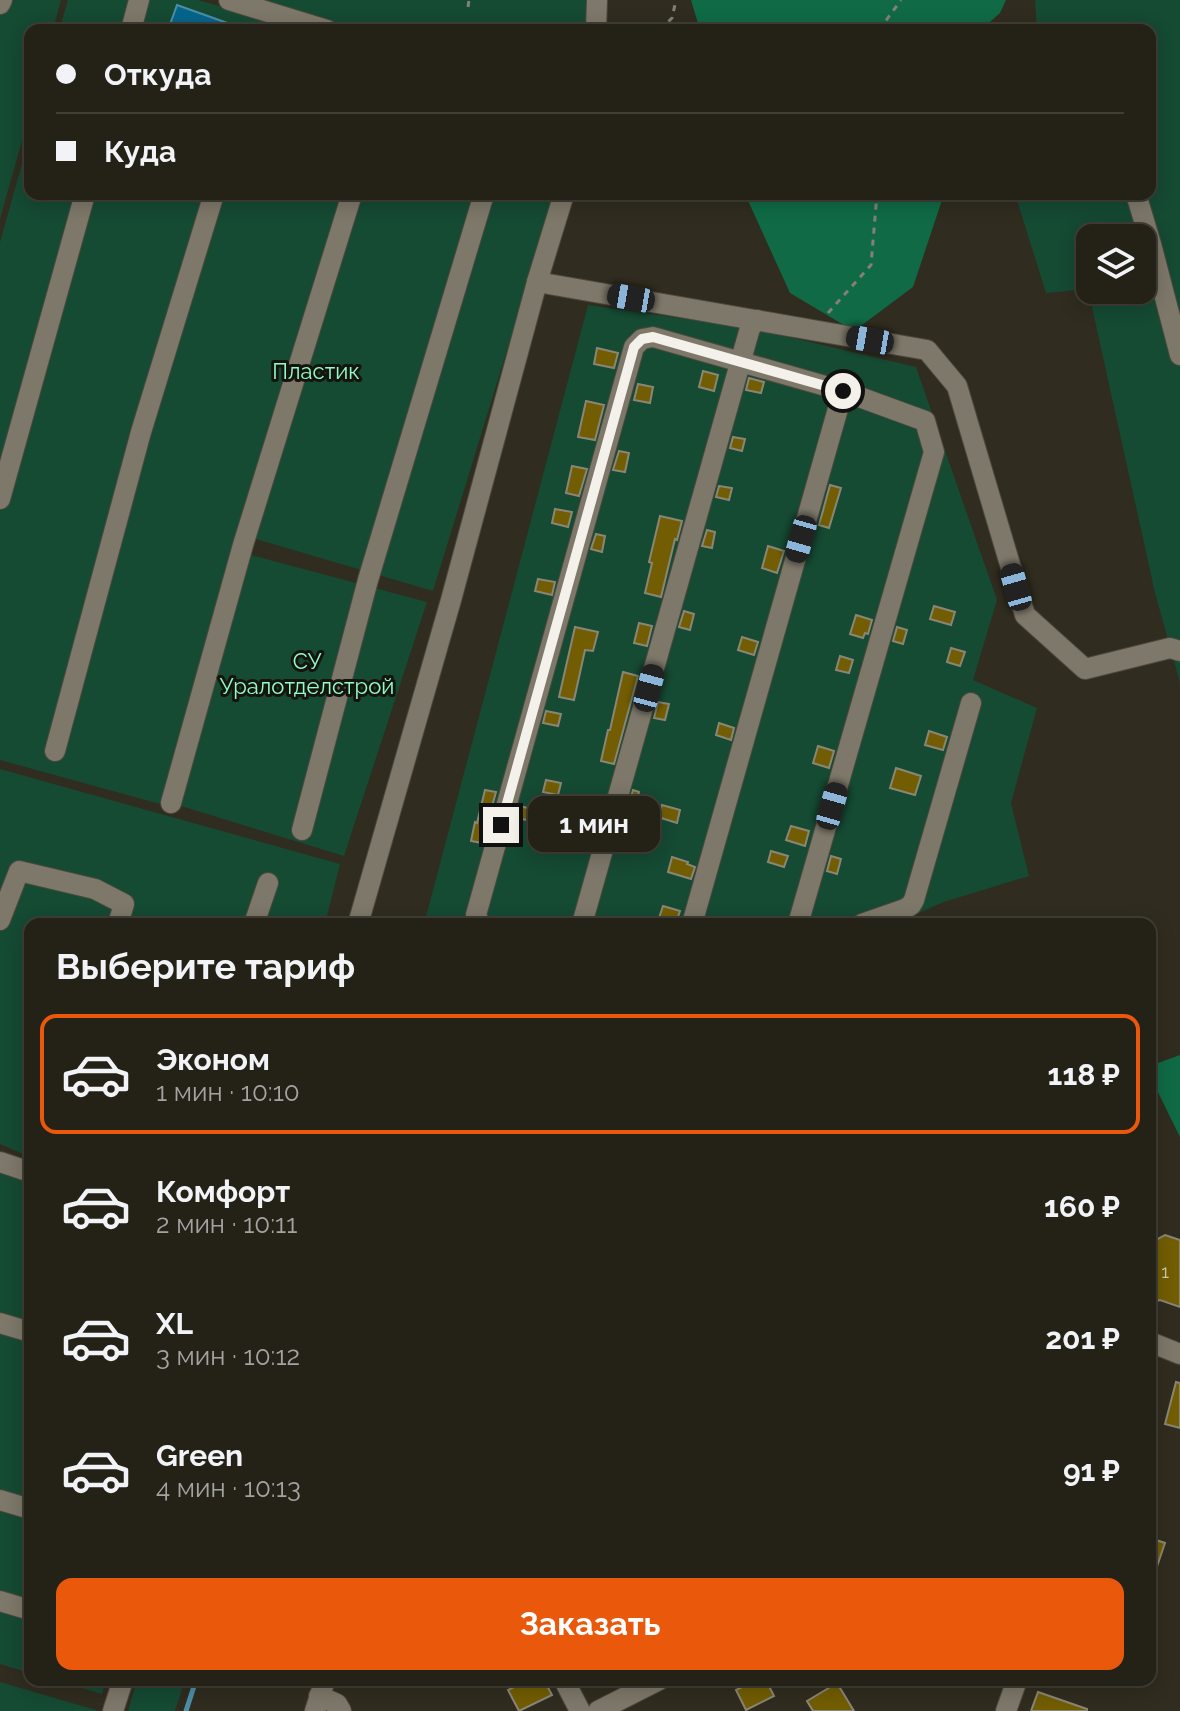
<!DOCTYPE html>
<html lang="ru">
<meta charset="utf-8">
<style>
:root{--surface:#242117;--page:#302e24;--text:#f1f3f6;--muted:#a3a3a1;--line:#413e36;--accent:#ea580c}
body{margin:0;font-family:Raleway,sans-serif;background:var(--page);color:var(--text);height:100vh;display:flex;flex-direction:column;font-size:30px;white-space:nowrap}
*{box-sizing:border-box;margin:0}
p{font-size:26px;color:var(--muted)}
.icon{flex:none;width:44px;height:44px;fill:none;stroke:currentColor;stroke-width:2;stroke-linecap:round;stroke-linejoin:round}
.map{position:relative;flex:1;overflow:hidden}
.side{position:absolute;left:24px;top:918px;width:1132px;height:768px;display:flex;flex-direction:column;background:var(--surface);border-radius:16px;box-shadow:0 4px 20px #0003,0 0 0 2px var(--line)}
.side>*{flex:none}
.banner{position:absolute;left:24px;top:24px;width:1132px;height:176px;border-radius:16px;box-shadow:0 4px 20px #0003,0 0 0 2px var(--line);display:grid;align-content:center;height:176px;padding:0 32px;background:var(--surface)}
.controls{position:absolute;left:1076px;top:224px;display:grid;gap:16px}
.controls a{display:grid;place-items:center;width:80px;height:80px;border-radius:16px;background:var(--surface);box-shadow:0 4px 20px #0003,0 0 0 2px var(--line);font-size:40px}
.end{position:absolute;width:36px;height:36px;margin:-18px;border:10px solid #f3f1e9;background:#111;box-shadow:0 0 0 4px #111}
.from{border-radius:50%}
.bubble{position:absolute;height:56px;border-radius:16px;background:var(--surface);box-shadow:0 4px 20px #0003,0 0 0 2px var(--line);font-size:26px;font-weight:700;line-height:56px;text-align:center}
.car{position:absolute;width:24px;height:48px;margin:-24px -12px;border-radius:10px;box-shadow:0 0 6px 2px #0007;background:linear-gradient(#222 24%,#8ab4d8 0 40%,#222 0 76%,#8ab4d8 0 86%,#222 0)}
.banner b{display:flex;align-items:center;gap:28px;height:76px;font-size:30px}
.banner b+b{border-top:2px solid var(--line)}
.banner i{width:20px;height:20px;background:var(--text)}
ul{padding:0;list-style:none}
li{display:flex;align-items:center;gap:24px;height:120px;margin:0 16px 12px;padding:0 16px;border:4px solid transparent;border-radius:16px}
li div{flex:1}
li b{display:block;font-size:30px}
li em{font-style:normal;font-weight:700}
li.on{border-color:var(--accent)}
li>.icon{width:72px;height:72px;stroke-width:1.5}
h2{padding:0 32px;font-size:36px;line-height:96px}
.button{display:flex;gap:16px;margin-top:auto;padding:16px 32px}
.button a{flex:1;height:92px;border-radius:16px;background:var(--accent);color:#fff;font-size:32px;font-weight:700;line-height:92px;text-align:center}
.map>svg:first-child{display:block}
.green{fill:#154a33;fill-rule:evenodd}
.forest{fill:#106a46}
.water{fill:#05648b;stroke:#4c8ea7;stroke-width:2}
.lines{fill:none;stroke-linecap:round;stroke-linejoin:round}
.stream{stroke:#4c8ea7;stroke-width:5}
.building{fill:#725d02;stroke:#8a8677;stroke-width:2}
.minor-casing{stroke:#4d493e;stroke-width:22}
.path{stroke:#838075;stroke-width:3;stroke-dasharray:6 6;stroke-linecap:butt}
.minor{stroke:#7d7869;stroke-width:20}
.route{stroke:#f3f1e9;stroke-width:10}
.labels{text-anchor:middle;stroke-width:6;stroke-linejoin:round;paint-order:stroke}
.number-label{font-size:18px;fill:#d3ccaf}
.park-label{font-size:22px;fill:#90fec6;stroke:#16140f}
</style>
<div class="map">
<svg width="1180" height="1711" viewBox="0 0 1180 1711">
<rect width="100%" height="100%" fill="#302c1f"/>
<g class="green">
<path d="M0 0H61L53 30H30V112L0 219Z"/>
<path d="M68 0H198L302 30H59Z"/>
<path d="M262 0H593L592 30H360Z"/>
<path d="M1035 0H1180V683L1155 593 1088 289 1046 293 1015 194H1150V30H1037ZM1090 238H1142V290H1090Z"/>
<path d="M30 135V194H555L433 591 242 535 160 804 0 760V242Z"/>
<path d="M588 305 750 328 916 367 997 600 973 680 1037 708 1011 803 1029 876 944 902 894 924H424Z"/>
<path d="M247 554 427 602 344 856 171 803Z"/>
<path d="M0 769 340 864 325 924H30V1157L0 1144Z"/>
<path d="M0 1173 30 1183V1673L0 1664Z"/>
<path d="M55 1680H106L102 1694Z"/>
<path d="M137 1680H185L175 1711H128Z"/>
<path d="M0 1682 96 1710V1711H0Z"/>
</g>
<g class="forest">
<path d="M691 0H1006L1000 13 981 30H700Z"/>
<path d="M745 194H944L913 287 854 331 790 293Z"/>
<path d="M1180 1055V1137L1150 1076V1066Z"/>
</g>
<path class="water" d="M177 5 247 30H168Z"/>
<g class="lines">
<path class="stream" d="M186 1711 196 1680"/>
</g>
<g class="building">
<path d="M597 348 618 353 614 368 594 364Z"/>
<path d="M703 371 718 375 714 391 699 387Z"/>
<path d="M749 378 764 382 761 393 746 390Z"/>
<path d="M638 384 653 387 650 403 634 400Z"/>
<path d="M586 401 604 405 595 440 578 437Z"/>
<path d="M733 437 745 439 742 451 730 448Z"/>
<path d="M619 451 629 453 625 472 613 470Z"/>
<path d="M572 466 587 469 579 496 566 493Z"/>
<path d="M830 485 841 488 829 528 819 525Z"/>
<path d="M719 486 732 488 729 500 716 497Z"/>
<path d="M555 509 572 512 568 527 552 523Z"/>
<path d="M660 516 682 521 677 540 675 539 661 597 645 593 652 563 649 562Z"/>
<path d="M707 530 715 532 712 548 702 546Z"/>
<path d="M596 534 605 536 602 552 591 549Z"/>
<path d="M768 546 784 551 777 573 762 568Z"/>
<path d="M538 579 555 582 552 595 535 591Z"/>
<path d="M934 606 955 612 951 625 930 619Z"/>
<path d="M684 611 694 614 690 630 679 627Z"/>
<path d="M856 615 872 620 868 634 865 633 863 638 850 634Z"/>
<path d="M639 623 652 626 647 646 634 643Z"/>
<path d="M575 627 598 632 593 651 585 650 574 700 559 697Z"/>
<path d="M897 627 907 630 903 644 893 641Z"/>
<path d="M742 637 758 642 754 655 738 650Z"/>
<path d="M951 648 965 652 960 666 947 662Z"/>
<path d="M840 656 853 660 849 673 836 670Z"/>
<path d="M623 672 638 676 614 764 601 761 608 730H610Z"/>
<path d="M658 702 669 704 665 720 654 718Z"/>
<path d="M546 711 561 714 558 726 543 723Z"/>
<path d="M719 723 734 728 731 740 716 735Z"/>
<path d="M929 731 947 737 943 750 925 745Z"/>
<path d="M818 746 834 751 829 768 813 763Z"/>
<path d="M896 768 921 776 915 795 890 788Z"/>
<path d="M546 780 561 783 558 795 543 792Z"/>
<path d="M485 790 496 792 482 843 471 841 475 822 477 823Z"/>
<path d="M633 790 639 792 629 834 621 832Z"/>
<path d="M662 805 680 810 677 823 658 817Z"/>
<path d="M520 806 535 810 532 821 517 818Z"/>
<path d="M791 826 809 831 805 846 786 840Z"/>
<path d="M572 828 594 833 590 847 569 842Z"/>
<path d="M771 851 788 856 784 867 768 862Z"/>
<path d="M831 856 841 859 837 874 827 871Z"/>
<path d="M672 857 688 862 687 864 695 867 691 879 668 872Z"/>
<path d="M663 906 680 911 676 923 659 918Z"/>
<path d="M1165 1235 1180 1240V1307L1160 1300 1150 1303V1243Z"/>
<path d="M1176 1382 1180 1383V1428L1165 1424Z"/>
<path d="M1150 1538 1165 1543 1152 1581 1150 1580Z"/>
<path d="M528 1680H544L552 1695 519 1711 508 1690Z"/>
<path d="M756 1680H766L774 1696 746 1710 736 1690Z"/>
<path d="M837 1683 854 1711H813L807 1701Z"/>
<path d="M1038 1692 1087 1709V1711H1031Z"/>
</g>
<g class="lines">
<defs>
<g id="minor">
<path d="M229 0 327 30"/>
<path d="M0 4 2 0"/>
<path d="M131 30 139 0"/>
<path d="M596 30 597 0"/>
<path d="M1136 194 1151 244 1180 355"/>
<path d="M537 282 927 350 957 386 1025 615 1085 669 1170 648 1180 651"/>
<path d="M0 499 85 194"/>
<path d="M55 751 141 432 214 194"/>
<path d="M171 803 243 545 352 194"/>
<path d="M302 830 368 580 484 194"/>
<path d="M0 920 19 871 95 889 124 904 118 924"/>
<path d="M254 924 268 883"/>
<path d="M358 924 451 600 537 282 564 194"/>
<path d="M480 924 476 915 634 347 642 339 653 337 843 391 925 421 934 452 798 924"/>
<path d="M582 924 750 328 757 320"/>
<path d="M692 924 843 391"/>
<path d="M862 924 905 909 911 905 914 900 971 703"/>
<path d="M0 1162 30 1172"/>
<path d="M0 1323 30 1332"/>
<path d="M1150 1342 1180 1354"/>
<path d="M0 1500 30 1509"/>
<path d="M0 1601 30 1610"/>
<path d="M564 1680 580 1711"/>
<path d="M319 1696 337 1704 341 1711"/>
<path d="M113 1711 123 1680"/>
<path d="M315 1711 325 1680"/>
<path d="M598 1711 659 1680"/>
<path d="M1006 1711 1017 1680"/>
</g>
</defs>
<use href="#minor" class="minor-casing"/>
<g class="path">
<path d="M468 7 469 0"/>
<path d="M660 30 672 18 676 0"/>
<path d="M879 30 901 0"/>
<path d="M828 313 871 265 877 194"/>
</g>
<use href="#minor" class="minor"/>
</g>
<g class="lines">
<path class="route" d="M501 825 634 347 642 339 653 337 843 391"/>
</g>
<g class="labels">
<g class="number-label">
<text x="1165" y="1278">1</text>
</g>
<g class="park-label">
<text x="316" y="379">Пластик</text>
<text x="307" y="669">СУ<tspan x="307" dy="25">Уралотделстрой</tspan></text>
</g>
</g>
</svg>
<div class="controls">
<a><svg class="icon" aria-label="layers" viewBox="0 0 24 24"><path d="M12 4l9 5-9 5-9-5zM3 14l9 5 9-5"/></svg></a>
</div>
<i class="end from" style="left:843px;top:391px"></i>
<i class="end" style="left:501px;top:825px"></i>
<div class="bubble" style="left:528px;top:796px;width:132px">1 мин</div>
<i class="car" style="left:631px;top:298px;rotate:280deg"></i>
<i class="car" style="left:870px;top:340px;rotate:280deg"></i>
<i class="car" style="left:801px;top:539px;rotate:196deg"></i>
<i class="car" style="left:1016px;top:587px;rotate:344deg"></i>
<i class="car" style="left:649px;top:688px;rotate:15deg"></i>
<i class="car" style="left:832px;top:806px;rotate:16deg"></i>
<div class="banner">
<b><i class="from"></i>Откуда</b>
<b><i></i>Куда</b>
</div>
<section class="side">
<h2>Выберите тариф</h2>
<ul>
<li class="on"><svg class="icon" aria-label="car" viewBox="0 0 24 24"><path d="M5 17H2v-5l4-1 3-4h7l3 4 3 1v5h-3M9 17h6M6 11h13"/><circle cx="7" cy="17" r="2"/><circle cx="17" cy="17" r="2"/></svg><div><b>Эконом</b><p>1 мин · 10:10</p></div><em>118 ₽</em></li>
<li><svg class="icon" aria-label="car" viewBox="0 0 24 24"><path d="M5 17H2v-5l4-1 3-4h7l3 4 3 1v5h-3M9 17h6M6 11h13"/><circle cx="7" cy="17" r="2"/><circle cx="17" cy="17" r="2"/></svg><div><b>Комфорт</b><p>2 мин · 10:11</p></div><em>160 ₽</em></li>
<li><svg class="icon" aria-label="car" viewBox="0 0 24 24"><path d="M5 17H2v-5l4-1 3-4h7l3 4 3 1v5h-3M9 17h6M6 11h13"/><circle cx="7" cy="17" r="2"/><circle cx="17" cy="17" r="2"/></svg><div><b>XL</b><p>3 мин · 10:12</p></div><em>201 ₽</em></li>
<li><svg class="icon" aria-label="car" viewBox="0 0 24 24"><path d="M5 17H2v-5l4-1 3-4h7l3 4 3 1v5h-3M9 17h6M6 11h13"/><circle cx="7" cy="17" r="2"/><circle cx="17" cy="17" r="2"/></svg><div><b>Green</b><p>4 мин · 10:13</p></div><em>91 ₽</em></li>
</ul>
<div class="button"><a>Заказать</a></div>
</section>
</div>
